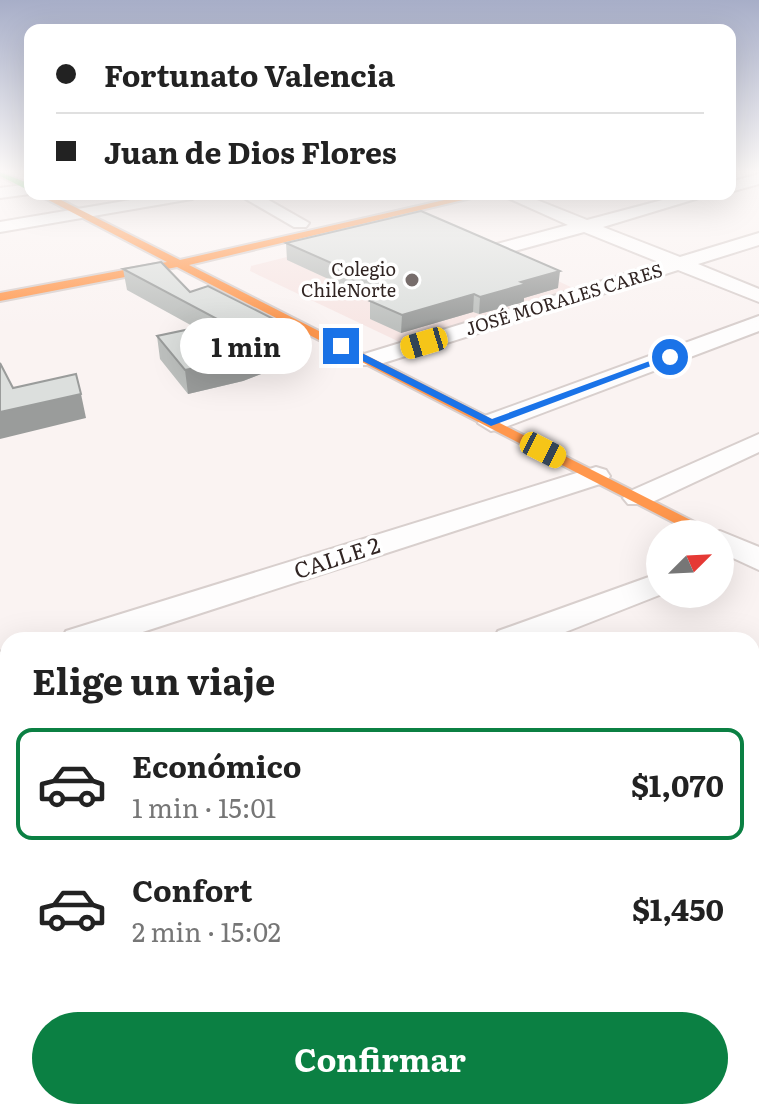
<!DOCTYPE html>
<html lang="es">
<meta charset="utf-8">
<style>
:root{--surface:#fff;--page:#f6f6f6;--text:#222;--muted:#767676;--line:#e0e0e0;--accent:#0b8043}
body{margin:0;font-family:Literata,serif;background:var(--page);color:var(--text);height:100vh;display:flex;flex-direction:column;font-size:30px;white-space:nowrap}
*{box-sizing:border-box;margin:0}
p{font-size:26px;color:var(--muted)}
.icon{flex:none;width:44px;height:44px;fill:none;stroke:currentColor;stroke-width:2;stroke-linecap:round;stroke-linejoin:round}
.map{position:relative;flex:1;overflow:hidden}
.details{position:absolute;left:0px;top:632px;width:760px;height:488px;display:flex;flex-direction:column;background:var(--surface);border-radius:24px 24px 0 0;box-shadow:0 8px 32px #0002}
.details>*{flex:none}
.banner{position:absolute;left:24px;top:24px;width:712px;height:176px;border-radius:16px;box-shadow:0 8px 32px #0002;display:grid;align-content:center;height:176px;padding:0 32px;background:var(--surface)}
.needle{width:52px;rotate:66deg}
.controls{position:absolute;left:646px;top:520px;display:grid;gap:16px}
.controls a{display:grid;place-items:center;width:88px;height:88px;border-radius:50%;background:var(--surface);box-shadow:0 8px 32px #0002;font-size:40px}
.end{position:absolute;width:36px;height:36px;margin:-18px;border:10px solid #1a73e8;background:#fff;box-shadow:0 0 0 4px #fff}
.from{border-radius:50%}
.bubble{position:absolute;height:56px;border-radius:28px;background:var(--surface);box-shadow:0 8px 32px #0002;font-size:26px;font-weight:700;line-height:56px;text-align:center}
.car{position:absolute;width:24px;height:48px;margin:-24px -12px;border-radius:10px;box-shadow:0 0 6px 2px #0007;background:linear-gradient(#f5c518 24%,#345 0 40%,#f5c518 0 76%,#345 0 86%,#f5c518 0)}
.banner b{display:flex;align-items:center;gap:28px;height:76px;font-size:30px}
.banner b+b{border-top:2px solid var(--line)}
.banner i{width:20px;height:20px;background:var(--text)}
ul{padding:0;list-style:none}
li{display:flex;align-items:center;gap:24px;height:112px;margin:0 16px 12px;padding:0 16px;border:4px solid transparent;border-radius:16px}
li div{flex:1}
li b{display:block;font-size:30px}
li em{font-style:normal;font-weight:700}
li.current{border-color:var(--accent)}
li>.icon{width:72px;height:72px;stroke-width:1.5}
h2{padding:0 32px;font-size:36px;line-height:96px}
.button{display:flex;gap:16px;margin-top:auto;padding:16px 32px}
.button a{flex:1;height:92px;border-radius:48px;background:var(--accent);color:#fff;font-size:32px;font-weight:700;line-height:92px;text-align:center}
.map>svg:first-child{display:block}
.built{fill:#f7e6e4}
.lines{fill:none;stroke-linecap:round;stroke-linejoin:round}
.street-casing{stroke:#d8cfcd;stroke-width:4}
.fast-casing{stroke:#d8cfcd;stroke-width:4}
.slow-casing{stroke:#d8cfcd;stroke-width:4}
.street{fill:#fefdfd;fill-rule:evenodd}
.fast{fill:#63d668;fill-rule:evenodd}
.slow{fill:#ff974d;fill-rule:evenodd}
.wall{fill:#bdc0be}
.shaded-wall{fill:#9a9c9b}
.building{fill:#dcdfdd;stroke:#9a9c9b;stroke-width:2}
.route{fill:#1a73e8}
.poi-dot{fill:#776d6b;stroke:#fff;stroke-width:3}
.labels{text-anchor:middle;stroke-width:7;stroke-linejoin:round;paint-order:stroke}
.far-poi-label{font-size:18px;fill:#312523;stroke:#fff;text-anchor:end}
.far-street-label{font-size:18px;fill:#312523;stroke:#fff}
.street-label{font-size:22px;fill:#312523;stroke:#fff}
</style>
<div class="map">
<svg width="759" height="1120" viewBox="0 0 759 1120">
<rect width="100%" height="100%" fill="#faf3f2"/>
<path class="built" d="M430 221 575 289 573 295 406 345 250 271 251 266Z"/>
<g class="lines">
<defs>
<g id="street">
<path d="M759 174V184L730 192V182Z"/>
<path d="M30 184V194L0 198V188Z"/>
<path d="M166 194H200L192 199 0 232V222Z"/>
<path d="M237 194H258L309 223 306 227H294Z"/>
<path d="M499 194H522L587 220 685 194H712L603 227 680 257 759 233V245L698 264 759 289V302L678 270 377 365H361L357 360 361 355 661 263 584 232 500 255 493 253V245L568 225Z"/>
<path d="M759 316V331L500 429 491 431 478 423 482 417Z"/>
<path d="M759 434V452L648 504H628L623 498 628 492Z"/>
<path d="M596 467 606 470 610 476 606 482 118 640H61L66 631Z"/>
<path d="M720 531 759 547V570L720 552V534H709Z"/>
<path d="M660 573 662 594 545 640H493L498 631Z"/>
<path d="M8 649V675L0 678V652Z"/>
<path d="M759 705V734L752 736V707Z"/>
<path d="M8 814V850L0 853V817Z"/>
<path d="M759 971V1021L752 1024V973Z"/>
<path d="M8 1047V1102L0 1105V1050Z"/>
<path d="M260 1112H316L320 1120H264Z"/>
<path d="M532 1112H597L593 1120H528Z"/>
</g>
<path id="fast" d="M0 172 30 184V191L0 176Z"/>
<path id="slow" d="M37 194H49L180 260 471 194H488L189 265 718 534H696L177 267 0 301V293L167 262Z"/>
</defs>
<use href="#street" class="street-casing"/>
<use href="#fast" class="fast-casing"/>
<use href="#slow" class="slow-casing"/>
<use href="#street" class="street"/>
<use href="#fast" class="fast"/>
<use href="#slow" class="slow"/>
</g>
<g class="wall">
<path d="M286 243 558 288 524 298V302L479 314 473 312 401 333 370 319V301L374 300 287 260Z"/>
<path d="M123 269 190 292 305 357 243 381 188 394 160 359 157 336 196 328 127 290Z"/>
</g>
<g class="shaded-wall">
<path d="M560 271 558 288 524 298V302L479 314 480 297 521 282Z"/>
<path d="M474 294 473 312 401 333 402 315Z"/>
<path d="M303 334 305 357 243 381 188 394 185 370Z"/>
<path d="M81 394 86 418 0 439V412Z"/>
</g>
<g class="building">
<path d="M421 211 560 271 521 282 526 284 515 287 480 297 474 294 402 315 370 301 395 291 286 243Z"/>
<path d="M161 262 190 292 208 286 303 334 240 358 185 370 157 336 223 322 123 269Z"/>
<path d="M0 363 13 388 76 374 81 394 0 412Z"/>
</g>
<linearGradient id="sky" x2="0" y2="1"><stop stop-color="#a7aec8"/><stop offset="0.52" stop-color="#fdfaf9"/><stop offset="1" stop-color="#fdfaf9" stop-opacity="0"/></linearGradient>
<rect width="759" height="329" fill="url(#sky)"/>
<path class="route" d="M337 344H344L492 419 666 355 675 357 491 426 337 348Z"/>
<circle class="poi-dot" cx="412" cy="280" r="8"/>
<g class="labels">
<g class="far-poi-label">
<text x="396" y="276">Colegio<tspan x="396" dy="21">ChileNorte</tspan></text>
</g>
<g class="far-street-label">
<text transform="translate(564 300) rotate(-17)" y="6">JOSÉ MORALES CARES</text>
</g>
<g class="street-label">
<text transform="translate(337 558) rotate(-18)" y="8">CALLE 2</text>
</g>
</g>
</svg>
<div class="controls">
<a><svg class="needle" viewBox="-14 -14 28 28"><path d="M0-13l5 13h-10z" fill="#e53935"/><path d="M0 13l5-13h-10z" fill="#767676"/></svg></a>
</div>
<i class="end from" style="left:670px;top:357px"></i>
<i class="end" style="left:341px;top:346px"></i>
<div class="bubble" style="left:180px;top:318px;width:132px">1 min</div>
<i class="car" style="left:424px;top:343px;rotate:253deg"></i>
<i class="car" style="left:543px;top:450px;rotate:117deg"></i>
<div class="banner">
<b><i class="from"></i>Fortunato Valencia</b>
<b><i></i>Juan de Dios Flores</b>
</div>
<section class="details">
<h2>Elige un viaje</h2>
<ul>
<li class="current"><svg class="icon" aria-label="car" viewBox="0 0 24 24"><path d="M5 17H2v-5l4-1 3-4h7l3 4 3 1v5h-3M9 17h6M6 11h13"/><circle cx="7" cy="17" r="2"/><circle cx="17" cy="17" r="2"/></svg><div><b>Económico</b><p>1 min · 15:01</p></div><em>$1,070</em></li>
<li><svg class="icon" aria-label="car" viewBox="0 0 24 24"><path d="M5 17H2v-5l4-1 3-4h7l3 4 3 1v5h-3M9 17h6M6 11h13"/><circle cx="7" cy="17" r="2"/><circle cx="17" cy="17" r="2"/></svg><div><b>Confort</b><p>2 min · 15:02</p></div><em>$1,450</em></li>
</ul>
<div class="button"><a>Confirmar</a></div>
</section>
</div>
